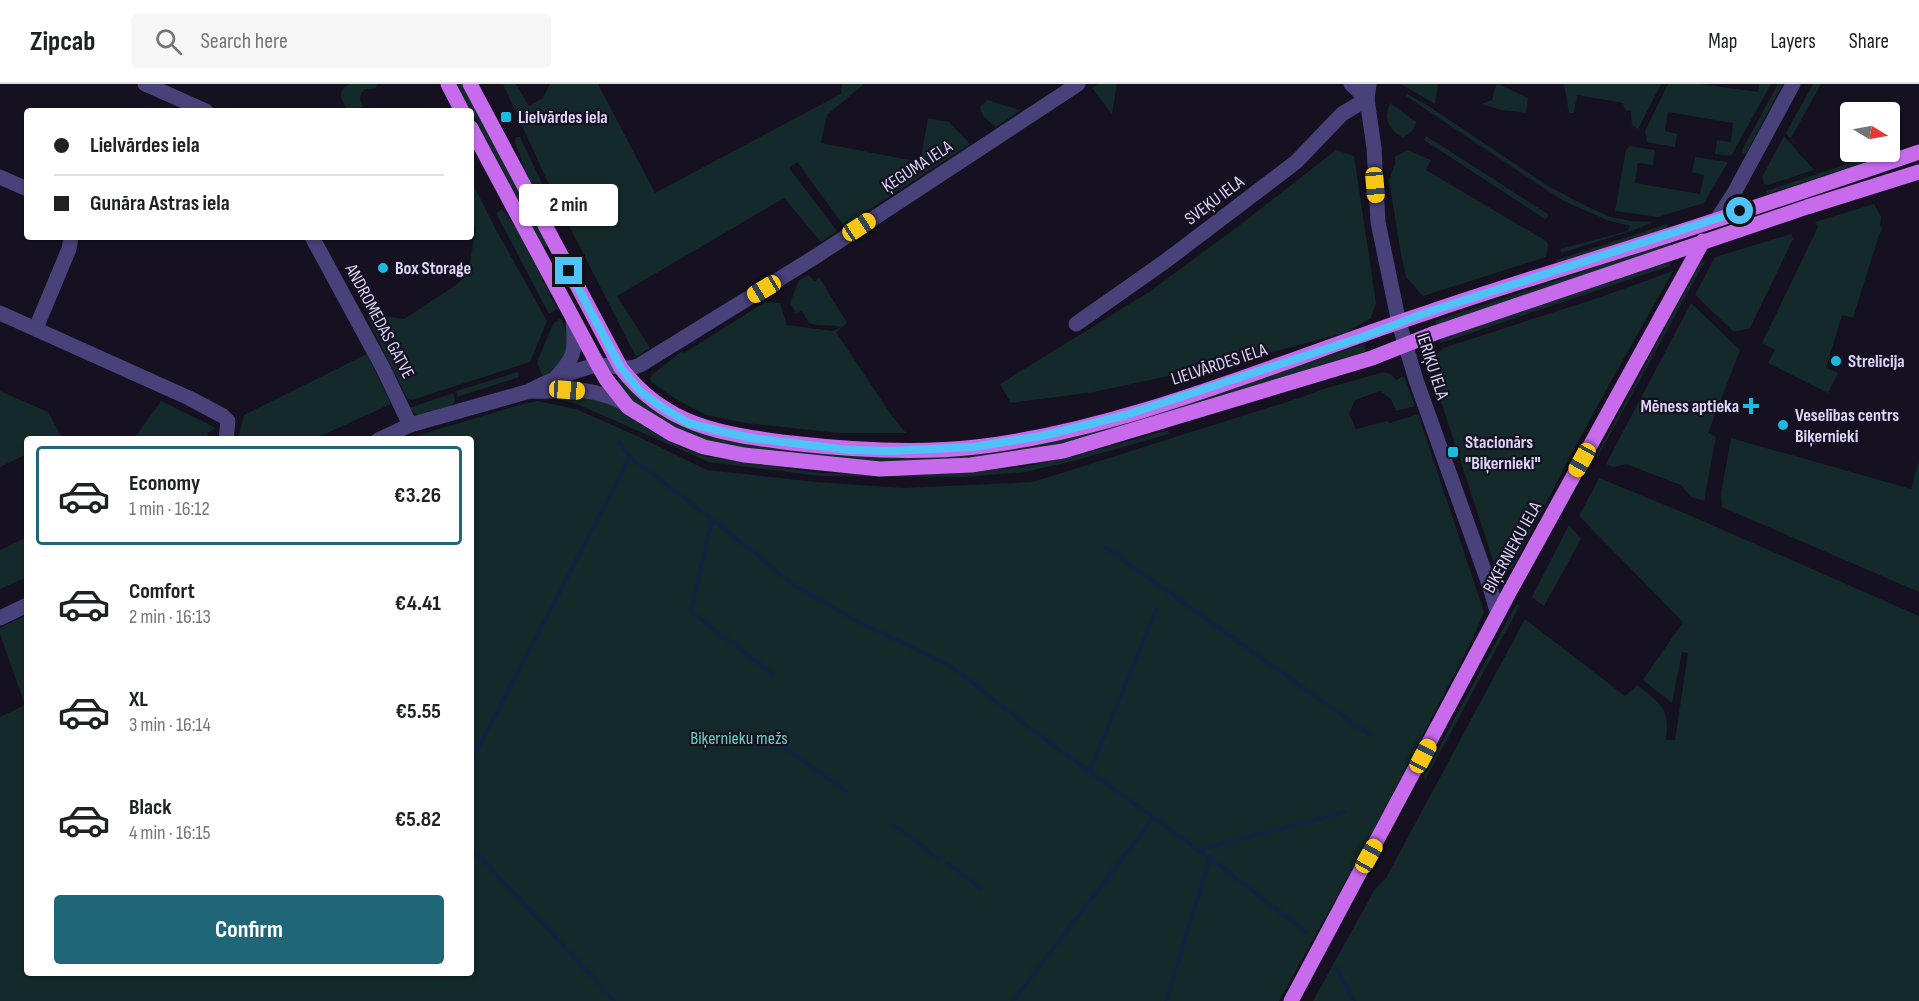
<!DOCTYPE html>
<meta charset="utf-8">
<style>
:root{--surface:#fff;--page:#f6f6f6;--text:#202124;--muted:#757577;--line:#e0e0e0;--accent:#1f6678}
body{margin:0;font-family:"Sofia Sans Condensed",sans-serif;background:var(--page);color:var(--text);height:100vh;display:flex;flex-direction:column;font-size:22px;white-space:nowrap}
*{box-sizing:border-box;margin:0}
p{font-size:20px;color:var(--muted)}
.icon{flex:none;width:33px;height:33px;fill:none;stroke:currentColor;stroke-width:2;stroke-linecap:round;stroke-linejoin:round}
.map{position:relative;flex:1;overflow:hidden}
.panel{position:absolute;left:24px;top:352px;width:450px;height:540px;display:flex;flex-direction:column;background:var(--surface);border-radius:6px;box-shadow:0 2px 4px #0004}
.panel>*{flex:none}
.top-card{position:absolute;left:24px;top:24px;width:450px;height:132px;border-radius:6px;box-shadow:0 2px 4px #0004;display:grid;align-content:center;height:132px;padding:0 30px;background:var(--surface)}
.needle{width:39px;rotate:100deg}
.controls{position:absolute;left:1840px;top:18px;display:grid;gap:12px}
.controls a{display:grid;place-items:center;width:60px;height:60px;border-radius:6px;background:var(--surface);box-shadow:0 2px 4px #0004;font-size:30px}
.end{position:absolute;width:27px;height:27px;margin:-14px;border:8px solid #4fc3f7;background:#111;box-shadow:0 0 0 3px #111}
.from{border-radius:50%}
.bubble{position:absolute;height:42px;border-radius:6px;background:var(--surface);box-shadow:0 2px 4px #0004;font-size:20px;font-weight:700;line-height:42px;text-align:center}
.car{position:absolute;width:18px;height:36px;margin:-18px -9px;border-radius:8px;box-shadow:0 0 4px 2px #0007;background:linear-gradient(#f5c518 24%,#345 0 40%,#f5c518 0 76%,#345 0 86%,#f5c518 0)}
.top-card b{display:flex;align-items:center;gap:21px;height:57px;font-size:22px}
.top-card b+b{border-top:2px solid var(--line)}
.top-card i{width:15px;height:15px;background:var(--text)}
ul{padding:10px 0 0;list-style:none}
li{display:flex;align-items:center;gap:18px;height:99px;margin:0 12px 9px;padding:0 18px;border:3px solid transparent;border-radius:6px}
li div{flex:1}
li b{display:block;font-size:22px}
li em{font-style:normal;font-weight:700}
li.active{border-color:var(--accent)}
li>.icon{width:54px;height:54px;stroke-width:1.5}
.primary-button{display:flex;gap:12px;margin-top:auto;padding:12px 30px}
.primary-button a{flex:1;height:69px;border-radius:6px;background:var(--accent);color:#fff;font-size:24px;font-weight:700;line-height:69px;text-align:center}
header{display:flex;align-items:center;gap:36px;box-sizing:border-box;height:84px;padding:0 30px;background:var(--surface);border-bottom:2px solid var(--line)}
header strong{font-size:28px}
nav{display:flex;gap:33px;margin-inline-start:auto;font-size:21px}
.search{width:420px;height:54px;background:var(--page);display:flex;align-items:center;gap:15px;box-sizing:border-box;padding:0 21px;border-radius:6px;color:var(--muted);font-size:22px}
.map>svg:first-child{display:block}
.green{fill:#14292a}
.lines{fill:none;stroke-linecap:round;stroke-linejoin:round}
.stream{stroke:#142242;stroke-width:4}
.minor{stroke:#49417a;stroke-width:15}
.major{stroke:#c76bec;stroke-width:15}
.route{stroke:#4fc3f7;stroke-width:8}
.poi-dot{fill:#1dbadf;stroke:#151121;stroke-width:2}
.labels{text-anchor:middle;stroke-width:4.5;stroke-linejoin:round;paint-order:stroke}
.poi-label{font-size:18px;font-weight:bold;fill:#ddd6fa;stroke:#151121;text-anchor:start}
.street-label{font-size:18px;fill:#ddd6fa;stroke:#151121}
.park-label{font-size:18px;fill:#6bd0c0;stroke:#151121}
</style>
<header>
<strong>Zipcab</strong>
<div class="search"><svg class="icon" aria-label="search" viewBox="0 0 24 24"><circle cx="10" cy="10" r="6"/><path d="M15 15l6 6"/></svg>Search here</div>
<nav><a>Map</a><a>Layers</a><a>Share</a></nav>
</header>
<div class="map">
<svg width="1919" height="917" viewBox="0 0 1919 917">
<rect width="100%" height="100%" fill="#151121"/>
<g class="green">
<path d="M350 0H377L376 4 365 5C359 11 359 16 363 23L348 27C342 16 335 7 350 0Z"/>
<path d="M457 0H462L548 162 544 164Z"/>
<path d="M503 0H516L529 22 543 14 550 0H598L655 109 841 10 842 0H864L827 31 821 59 920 78 928 34 949 38 970 60 844 142 797 78 789 84 837 147 821 158 784 114 617 212 650 264 638 272 635 271 556 116Z"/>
<path d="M1098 0H1117L1112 30 1092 4Z"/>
<path d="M1401 0H1438L1435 20Z"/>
<path d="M1498 0 1528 14 1526 29 1502 26 1481 20 1492 16 1496 1Z"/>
<path d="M1564 0H1661L1638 45 1632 41 1631 27 1625 26 1623 19 1577 11 1574 29H1569Z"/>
<path d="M1668 0H1701L1758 8 1759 0H1771L1731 72 1715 70 1717 56 1731 58 1733 39 1668 28 1665 47 1677 50 1675 63 1647 58 1645 47Z"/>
<path d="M1778 0H1783L1746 69 1742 70V66Z"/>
<path d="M1813 0H1821L1791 54 1817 85 1786 49Z"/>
<path d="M1407 10 1427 21 1548 102 1584 121 1610 133 1631 137 1653 138 1634 146 1561 169 1560 165 1628 147 1630 142 1607 136 1562 116 1406 12Z"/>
<path d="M987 16 1020 26 996 43 983 32 980 23Z"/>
<path d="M1390 19 1416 38C1414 46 1411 49 1403 53 1389 46 1383 35 1390 19Z"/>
<path d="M1426 52 1548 130V133L1545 135 1424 56Z"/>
<path d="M1784 52 1814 86 1768 101 1764 100 1762 93Z"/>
<path d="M516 53H520L562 142 552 139 526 88 515 58Z"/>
<path d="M1630 62 1655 66 1653 81 1638 79 1635 99 1700 110 1704 91 1692 88 1695 73 1728 78 1704 119 1658 133 1615 127 1626 66Z"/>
<path d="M1336 66 1354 72 1376 219 1371 234 1345 249 1229 279 1094 308 1011 319 1000 300 1149 208 1240 141Z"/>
<path d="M1407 66 1431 76 1426 86 1546 157 1548 161 1546 173 1423 212 1406 193 1401 170 1389 96 1395 80V73Z"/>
<path d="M1883 68 1884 72 1767 110 1766 107Z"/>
<path d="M471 96 494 142 547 237 530 278 412 316 407 314 367 233 378 231 404 235 456 201 468 190 476 144 471 137Z"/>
<path d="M1874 120 1881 133 1880 141 1883 144 1879 151 1853 234 1842 231 1826 284 1838 289 1828 309 1768 279 1775 266 1762 259 1818 143 1815 138Z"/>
<path d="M502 125 522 152 557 225 549 230 496 129Z"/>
<path d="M1667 140 1668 144 1557 180 1556 176Z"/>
<path d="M1791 150 1793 155 1750 244 1734 248 1695 211 1715 173Z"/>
<path d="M1671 158 1672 164 1437 243 1435 237Z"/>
<path d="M1705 177 1596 376 1597 370 1701 178Z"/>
<path d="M1670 178V182L1441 259 1439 255Z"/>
<path d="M1673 187 1596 324 1511 486 1505 487 1495 482 1432 290 1438 269 1443 264 1601 213Z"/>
<path d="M809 191 815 198 819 193 847 239 836 248 892 332 906 349H839L746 339 706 331 676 315 651 298 650 294 653 290 682 267 684 269 765 218 780 219 787 241 833 247 841 243C831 240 820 243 809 239L802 227 796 229 790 219 799 196Z"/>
<path d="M1691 219 1740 266 1708 349 1716 353 1704 417 1691 413 1681 401 1626 380 1613 383 1606 380Z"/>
<path d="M561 234C573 262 569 263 556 288L543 293 537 278 553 240Z"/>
<path d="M1364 260 1366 267 1080 358 993 373 883 380 755 367 699 356 634 321 615 299 617 296 622 295 640 316 676 338 757 360 1047 358 1080 352Z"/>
<path d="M367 270 391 320 314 355H238L244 331Z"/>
<path d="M518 288 519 293 457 313 456 307Z"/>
<path d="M1384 288 1391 290 1396 296 1404 292 1415 322 1396 327 1391 315 1380 307 1355 316 1349 330 1356 345 1387 337 1390 339 1418 330 1484 528 1472 556 1373 747 1279 917H0V633L25 621 0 550V544L27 531V890H471V356L404 355H406L519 321 537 317 576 325 637 352 707 386 816 398 903 404 1033 398 1293 316 1327 304Z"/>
<path d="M0 307 48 328 62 354 27 356V370L0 383Z"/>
<path d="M453 309 455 316 452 321 417 332 409 324Z"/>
<path d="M587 310 608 316 643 342 680 363 708 373 821 389 903 391 964 389 1023 383 1076 372 1168 346 1169 350 1077 376 1025 388 964 393 820 392 709 378 577 320 551 314Z"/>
<path d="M161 317 216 344 207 349 210 355H134Z"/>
<path d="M1731 354 1911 405 1919 376V508L1722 423 1721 409Z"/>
<path d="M1599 394 1689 431 1919 532V917H1313L1375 805 1386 794 1525 535 1625 612 1638 601C1661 622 1670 622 1666 656H1675L1688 569 1682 568 1672 619 1643 596 1683 538 1579 432Z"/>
<path d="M1569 441 1581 455 1544 522 1532 513Z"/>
<path d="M27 453V493L0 505V466Z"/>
<path d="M1516 521H1520L1425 696 1424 691Z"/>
</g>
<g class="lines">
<g class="stream">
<path d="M619 358 630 373 712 435 794 501 855 536 952 583 1039 651 1219 781 1306 848"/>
<path d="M712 435 691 528 773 590"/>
<path d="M1105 463 1370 651"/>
<path d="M772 655 846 707"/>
<path d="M471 678 630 373"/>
<path d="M1090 687 1156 526"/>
<path d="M893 740 938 774"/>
<path d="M471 763 615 917"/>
<path d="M1198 766 1345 728"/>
<path d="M948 779 980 804"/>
<path d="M1336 883 1354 917"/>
<path d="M1013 917 1154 733"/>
<path d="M1166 917 1210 774"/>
</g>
<g class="minor">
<path d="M145 0 206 27"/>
<path d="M1351 0 1367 15"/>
<path d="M1369 0 1367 15 1374 64 1378 138 1399 239 1416 296 1490 503 1498 530"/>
<path d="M0 93 27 105"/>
<path d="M1718 134 1734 109 1793 0"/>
<path d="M312 153 383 284 410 341"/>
<path d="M0 229 189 314 223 332 228 337 226 356"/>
<path d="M1076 240 1167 176 1296 78 1342 30 1367 15"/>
<path d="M36 244 69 165 71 153"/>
<path d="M554 296C575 273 576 268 573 237"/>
<path d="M531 307C543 308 554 307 565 306 585 305 605 310 622 318"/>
<path d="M378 356 410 341 530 307C540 300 585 283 597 281 612 280 625 288 640 281L818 171 1078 0"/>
<path d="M0 534 27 521"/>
</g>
<g class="major">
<path d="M448 0 462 27"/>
<path d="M470 0 621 284C666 343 722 350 791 359 852 366 914 370 976 363 1129 345 1283 276 1429 228 1501 203 1573 182 1645 159 1737 130 1828 99 1919 68"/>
<path d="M471 44 598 281 606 295 628 323 672 350 704 363 744 371 880 385 971 381 1063 367 1372 274 1435 249 1807 123 1919 88"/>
<path d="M1291 917 1510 507 1703 157"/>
</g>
</g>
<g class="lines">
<path class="route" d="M569 187 621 284 640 307 660 322 688 339 720 347 751 354 850 366 891 367 973 363 1042 352 1126 331 1365 252 1428 228 1740 127"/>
</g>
<g class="poi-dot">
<rect x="500" y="27" width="12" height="12" rx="3"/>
<circle cx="383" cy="184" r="6"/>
<circle cx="1836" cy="277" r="6"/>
<path d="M1748 313h6v6h6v6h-6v6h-6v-6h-6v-6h6z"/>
<circle cx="1783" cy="341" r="6"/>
<rect x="1447" y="362" width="12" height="12" rx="3"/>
</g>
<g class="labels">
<g class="poi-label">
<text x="518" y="39">Lielvārdes iela</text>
<text x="395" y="190">Box Storage</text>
<text x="1848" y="283">Strelīcija</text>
<text x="1739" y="328" text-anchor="end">Mēness aptieka</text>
<text x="1795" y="337">Veselības centrs<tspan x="1795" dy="21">Biķernieki</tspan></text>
<text x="1465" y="364">Stacionārs<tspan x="1465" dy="21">"Biķernieki"</tspan></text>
</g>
<g class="street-label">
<text transform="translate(917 82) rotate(-33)" y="6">ĶEGUMA IELA</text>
<text transform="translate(1214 116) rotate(-37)" y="6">SVEĶU IELA</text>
<text transform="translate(380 237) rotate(62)" y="6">ANDROMEDAS GATVE</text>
<text transform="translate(1219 280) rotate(-18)" y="6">LIELVĀRDES IELA</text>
<text transform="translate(1433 282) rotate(72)" y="6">IERIĶU IELA</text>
<text transform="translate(1512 463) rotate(-61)" y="6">BIĶERNIEKU IELA</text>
</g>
<g class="park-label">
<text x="739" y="660">Biķernieku mežs</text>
</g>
</g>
</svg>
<div class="controls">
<a><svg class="needle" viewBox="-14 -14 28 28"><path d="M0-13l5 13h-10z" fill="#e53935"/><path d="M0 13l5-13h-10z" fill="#757577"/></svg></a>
</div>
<i class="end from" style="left:1740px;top:127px"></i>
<i class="end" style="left:569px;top:187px"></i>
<div class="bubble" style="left:519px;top:100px;width:99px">2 min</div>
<i class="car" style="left:1375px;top:101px;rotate:175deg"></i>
<i class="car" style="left:859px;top:143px;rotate:57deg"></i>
<i class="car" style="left:764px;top:205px;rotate:239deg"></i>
<i class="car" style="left:567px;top:306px;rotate:94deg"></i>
<i class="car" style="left:1582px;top:376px;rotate:209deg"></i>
<i class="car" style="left:1423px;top:672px;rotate:28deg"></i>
<i class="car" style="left:1369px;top:772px;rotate:29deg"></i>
<div class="top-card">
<b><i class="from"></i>Lielvārdes iela</b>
<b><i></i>Gunāra Astras iela</b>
</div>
<section class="panel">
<ul>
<li class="active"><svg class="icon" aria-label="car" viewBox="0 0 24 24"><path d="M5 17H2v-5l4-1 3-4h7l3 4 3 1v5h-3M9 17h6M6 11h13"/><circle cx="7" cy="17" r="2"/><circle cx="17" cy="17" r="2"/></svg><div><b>Economy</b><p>1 min · 16:12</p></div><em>€3.26</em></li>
<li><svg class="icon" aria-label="car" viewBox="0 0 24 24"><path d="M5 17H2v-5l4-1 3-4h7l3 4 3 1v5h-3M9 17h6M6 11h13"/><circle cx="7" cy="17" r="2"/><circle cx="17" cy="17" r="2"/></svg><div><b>Comfort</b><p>2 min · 16:13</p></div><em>€4.41</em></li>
<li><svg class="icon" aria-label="car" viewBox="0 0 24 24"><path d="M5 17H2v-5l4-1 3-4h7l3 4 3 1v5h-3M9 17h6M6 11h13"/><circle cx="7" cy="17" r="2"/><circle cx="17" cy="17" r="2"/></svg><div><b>XL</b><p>3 min · 16:14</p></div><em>€5.55</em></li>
<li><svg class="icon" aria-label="car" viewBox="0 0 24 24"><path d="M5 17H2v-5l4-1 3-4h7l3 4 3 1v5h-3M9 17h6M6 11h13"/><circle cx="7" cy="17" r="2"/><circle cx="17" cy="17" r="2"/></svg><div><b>Black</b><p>4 min · 16:15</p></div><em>€5.82</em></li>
</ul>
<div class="primary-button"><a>Confirm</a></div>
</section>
</div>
